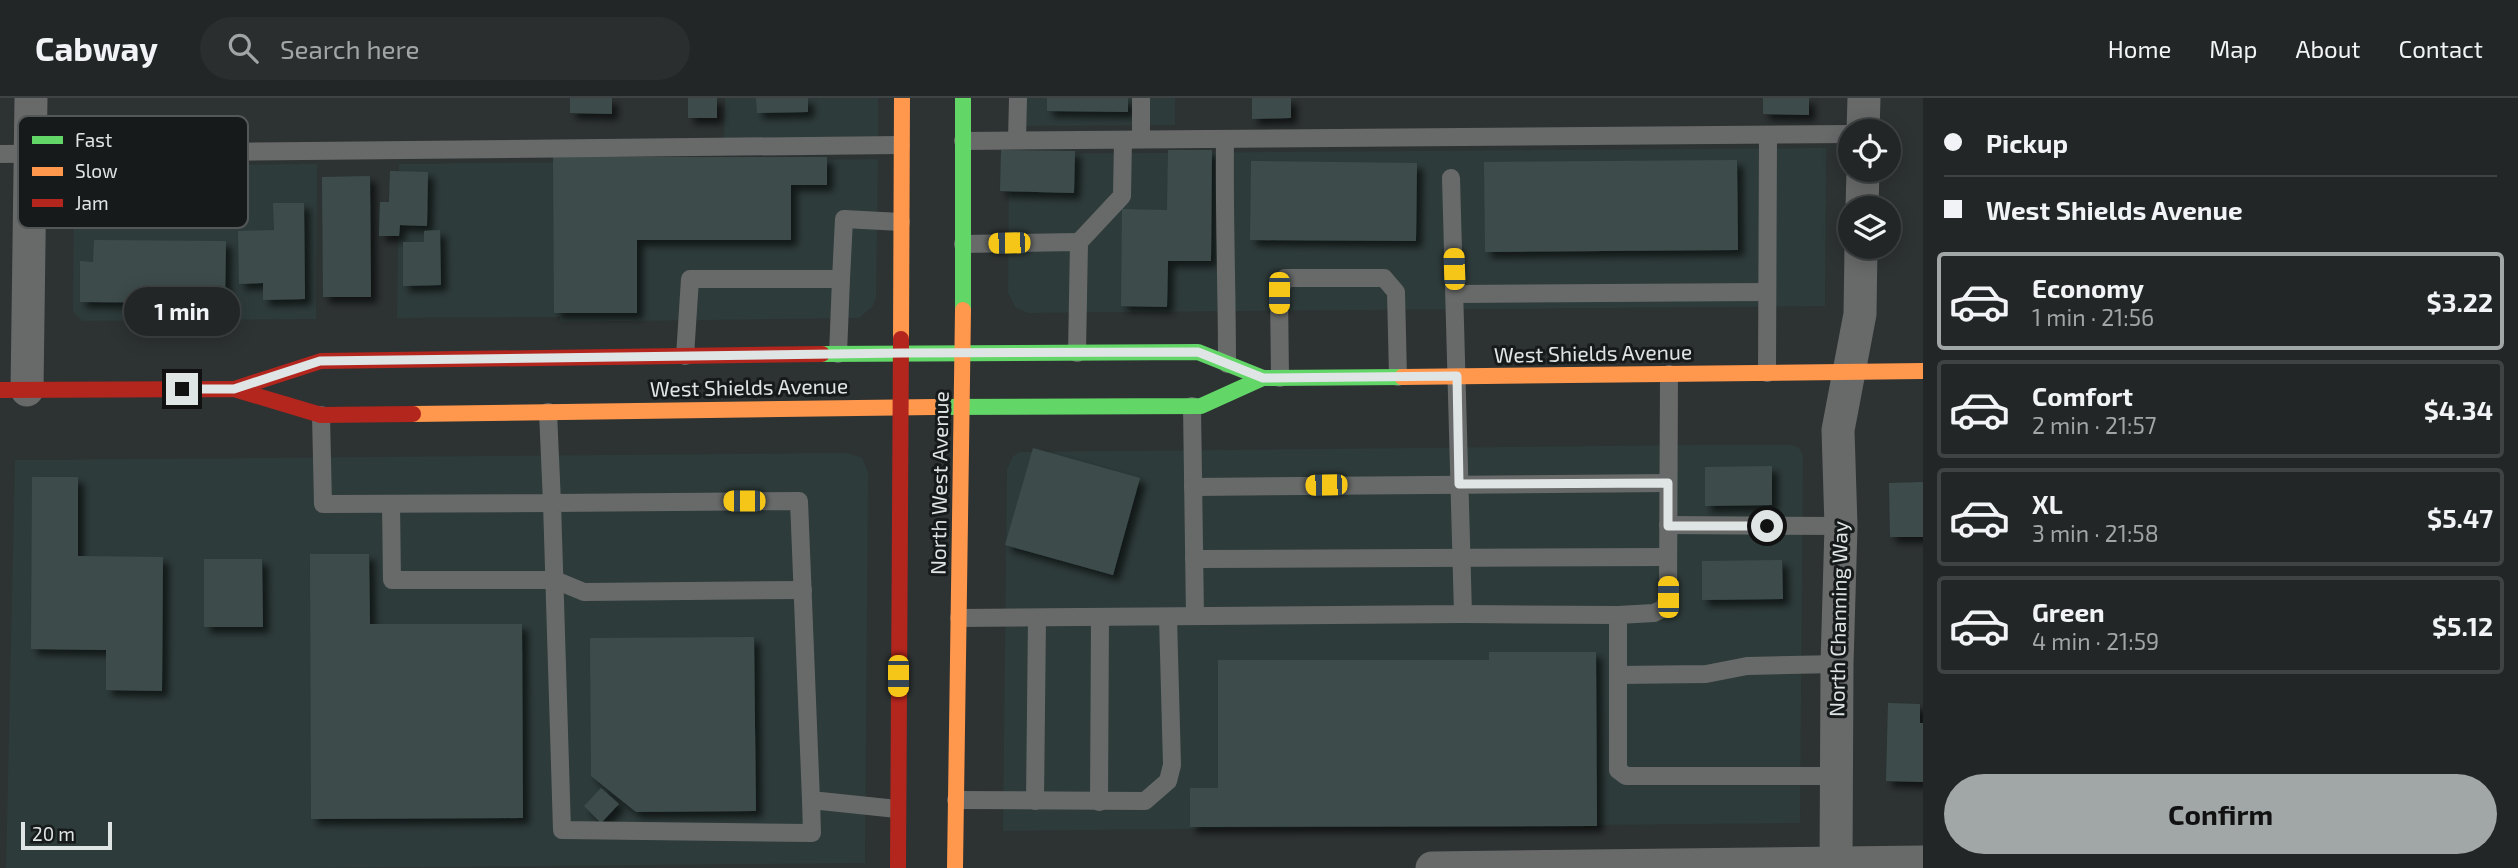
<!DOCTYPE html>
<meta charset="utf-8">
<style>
:root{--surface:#222626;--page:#2a2e2e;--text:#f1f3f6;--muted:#a2a5a7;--line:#3f4343;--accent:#a1a6a6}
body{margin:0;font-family:"Exo 2",sans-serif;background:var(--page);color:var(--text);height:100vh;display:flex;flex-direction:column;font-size:26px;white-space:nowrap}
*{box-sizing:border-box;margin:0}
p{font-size:23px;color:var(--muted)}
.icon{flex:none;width:38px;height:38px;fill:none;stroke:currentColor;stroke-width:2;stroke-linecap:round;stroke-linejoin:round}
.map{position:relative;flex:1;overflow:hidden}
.panel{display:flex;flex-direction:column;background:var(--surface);width:595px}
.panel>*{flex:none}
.top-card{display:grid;align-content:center;height:154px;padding:0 21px;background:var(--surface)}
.tools{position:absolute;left:1838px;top:21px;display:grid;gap:14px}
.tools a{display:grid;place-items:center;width:63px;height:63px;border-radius:50%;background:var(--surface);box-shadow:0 4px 18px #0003,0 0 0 2px var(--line);font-size:35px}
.scale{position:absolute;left:21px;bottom:18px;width:91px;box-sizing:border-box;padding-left:7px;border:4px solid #dfe4e4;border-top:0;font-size:19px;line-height:24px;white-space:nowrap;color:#dfe4e4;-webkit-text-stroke:5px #171a1a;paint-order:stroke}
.end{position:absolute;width:32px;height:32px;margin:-16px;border:9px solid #dfe4e4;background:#111;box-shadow:0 0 0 4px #111}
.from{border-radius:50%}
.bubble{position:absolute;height:49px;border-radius:24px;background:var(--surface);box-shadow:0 4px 18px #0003,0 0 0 2px var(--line);font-size:23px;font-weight:700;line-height:49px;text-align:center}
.car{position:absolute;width:21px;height:42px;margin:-21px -10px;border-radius:9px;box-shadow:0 0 5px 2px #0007;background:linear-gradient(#f5c518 24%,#345 0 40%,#f5c518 0 76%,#345 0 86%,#f5c518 0)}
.top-card b{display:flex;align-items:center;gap:24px;height:66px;font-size:26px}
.top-card b+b{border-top:2px solid var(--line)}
.top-card i{width:18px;height:18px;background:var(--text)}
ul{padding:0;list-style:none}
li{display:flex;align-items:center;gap:21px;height:98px;margin:0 14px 10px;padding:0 7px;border:4px solid var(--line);border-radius:7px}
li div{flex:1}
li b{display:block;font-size:26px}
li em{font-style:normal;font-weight:700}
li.current{border-color:var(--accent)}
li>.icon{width:63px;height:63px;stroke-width:1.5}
.action{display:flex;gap:14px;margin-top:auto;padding:14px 21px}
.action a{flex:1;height:80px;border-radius:42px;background:var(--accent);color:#111;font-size:28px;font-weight:700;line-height:80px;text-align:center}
header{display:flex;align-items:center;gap:42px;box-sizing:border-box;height:98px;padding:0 35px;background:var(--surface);border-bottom:2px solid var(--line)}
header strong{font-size:33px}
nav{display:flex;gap:38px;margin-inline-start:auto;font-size:24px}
.search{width:490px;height:63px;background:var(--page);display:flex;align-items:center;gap:18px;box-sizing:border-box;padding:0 24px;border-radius:38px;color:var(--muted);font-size:26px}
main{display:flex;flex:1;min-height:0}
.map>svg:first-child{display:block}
.built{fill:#2d3b3a}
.building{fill:#3c4c4c;filter:url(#shadow)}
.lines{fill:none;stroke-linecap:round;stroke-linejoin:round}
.lane{stroke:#686a69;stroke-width:18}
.street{stroke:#686a69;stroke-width:33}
.fast{stroke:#63d668;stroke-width:16}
.slow{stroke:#ff974d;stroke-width:16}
.jam{stroke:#b3261e;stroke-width:16}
.route{stroke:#dfe4e4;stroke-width:9}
.labels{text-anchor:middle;stroke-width:6;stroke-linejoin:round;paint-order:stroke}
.street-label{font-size:21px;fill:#dfe4e4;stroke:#171a1a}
.key{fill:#171a1a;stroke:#535757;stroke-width:2}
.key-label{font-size:19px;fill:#dfe4e4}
</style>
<header>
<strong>Cabway</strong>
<div class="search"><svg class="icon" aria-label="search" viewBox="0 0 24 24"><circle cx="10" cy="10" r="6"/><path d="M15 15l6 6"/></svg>Search here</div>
<nav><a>Home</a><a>Map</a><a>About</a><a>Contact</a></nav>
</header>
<main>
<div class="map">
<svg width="1923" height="770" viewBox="0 0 1923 770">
<defs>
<filter id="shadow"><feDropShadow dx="6" dy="6" stdDeviation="3.5" flood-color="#0009"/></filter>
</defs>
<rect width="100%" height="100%" fill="#2d3232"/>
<g class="built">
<path d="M725 0H878V39L724 40Z"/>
<path d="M1010 0H1175V27L1009 28Z"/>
<path d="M1826 50 1825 208 1028 215 1015 209 1008 195 1009 56Z"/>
<path d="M878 61 876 199 873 208 859 220 560 224V219L397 220 399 66Z"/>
<path d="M317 66 316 221 82 223 73 214 74 68Z"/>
<path d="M1700 347H1792L1799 350 1803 357 1800 725 1003 733 1007 371 1013 358 1020 354Z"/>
<path d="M847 355 862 360 868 374 865 765 306 770H6L15 362Z"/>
</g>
<g class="building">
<path d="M570 0H612V16L570 15Z"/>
<rect x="688" y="0" width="29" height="20"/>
<path d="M756 0H808V14L757 15Z"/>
<path d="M1047 0H1128V14L1047 13Z"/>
<path d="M1252 0H1291V20L1252 21Z"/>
<path d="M1763 0H1809V17L1763 16Z"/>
<path d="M1001 52 1075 53 1074 95 1000 93Z"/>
<path d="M1168 52H1212L1211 163H1168L1167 209 1121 208 1122 111 1167 112Z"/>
<path d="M553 59H827V87H791V142H637V215H554Z"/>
<path d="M1737 62 1738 152 1485 154 1484 64Z"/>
<path d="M1251 63 1417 65 1416 143 1250 142Z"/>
<path d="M390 73 428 74 427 128 400 127 399 138H379L380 104H389Z"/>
<path d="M370 78 371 199H323L322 79Z"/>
<path d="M273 105H304L305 201 263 202V185L239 186 238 133 274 132Z"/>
<path d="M440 132 441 187 403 188V144H424V133Z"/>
<path d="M94 142 226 143 225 205 80 204V163L93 164Z"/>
<path d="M1033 350 1140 380 1113 477 1005 447Z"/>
<path d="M1772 368V407L1705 408V369Z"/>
<path d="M32 379H78V458L163 459 162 593 106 592V552L31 551Z"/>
<path d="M1923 384V439H1890L1889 385Z"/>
<path d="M310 456H369L370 526H522L523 720 311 721Z"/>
<path d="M204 461H262L263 529H204Z"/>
<path d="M1782 462 1783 501 1702 502V463Z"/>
<path d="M754 539 756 713 636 714 591 678 590 540Z"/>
<path d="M1489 554H1596L1597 728 1190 729V690H1218V562H1489Z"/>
<path d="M1888 605 1920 606V625H1923V684L1886 683Z"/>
<path d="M601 690 619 706 601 725 584 708Z"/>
</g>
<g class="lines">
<g class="lane">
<path d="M1141 0V41"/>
<path d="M1225 41C1224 116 1227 191 1227 266"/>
<path d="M1017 42 1018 0"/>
<path d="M963 43 1850 36"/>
<path d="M0 56 901 47"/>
<path d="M1079 144 1122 98 1123 42"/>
<path d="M963 146 1079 144 1077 255"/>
<path d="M841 181 844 121 901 124"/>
<path d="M1455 196 1767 194"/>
<path d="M685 258 690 181H841L838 256"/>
<path d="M1767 275 1768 37"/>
<path d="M1280 280 1279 195 1285 180H1384L1396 194 1398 279"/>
<path d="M1192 308 1195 518"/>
<path d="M321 317 323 406 552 405 548 314"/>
<path d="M1193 389 1668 385"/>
<path d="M391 406 392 482H555L584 494 803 492"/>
<path d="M1668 427 1841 428"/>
<path d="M1194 461 1668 459"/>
<path d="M1463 516 1618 517V672L1626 678H1837"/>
<path d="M1618 517 1654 515 1664 510 1668 499 1669 276"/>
<path d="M959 520 1463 516 1451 80"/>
<path d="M1618 577 1706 576 1747 568 1837 566"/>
<path d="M811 702 812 735 562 732 552 405 799 403 811 702 897 711"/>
<path d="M956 702 1145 703 1168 683 1172 667 1168 519"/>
<path d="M1035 703 1037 520"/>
<path d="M1099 704 1100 519"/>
</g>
<g class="street">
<path d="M1863 33 1864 0"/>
<path d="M1862 110 1863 72"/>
<path d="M27 292 31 0"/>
<path d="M1432 770 1923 764"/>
<path d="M1836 770 1837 566 1841 428 1838 332 1860 216 1861 149"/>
</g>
<g class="fast">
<path d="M963 0V212"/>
<path d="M822 256 1198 254 1263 280"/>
<path d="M934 309 1201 308 1263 280 1402 279"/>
</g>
<g class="slow">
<path d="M901 241 902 0"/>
<path d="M1402 279 1923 273"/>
<path d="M413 316 934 309"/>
<path d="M955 770 963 212"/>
</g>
<g class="jam">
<path d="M234 291 321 263 822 256"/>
<path d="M0 292 234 291 321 317 413 316"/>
<path d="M898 770 901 241"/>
</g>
</g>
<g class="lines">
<path class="route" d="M182 291H234L320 263 901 255 1198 254 1263 280 1457 278 1459 386 1668 385V428H1767"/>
</g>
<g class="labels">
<g class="street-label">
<text transform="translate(1593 256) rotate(-1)" y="7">West Shields Avenue</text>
<text transform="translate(749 290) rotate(-1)" y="7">West Shields Avenue</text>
<text transform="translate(940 385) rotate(-89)" y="7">North West Avenue</text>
<text transform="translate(1839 521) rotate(-89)" y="7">North Channing Way</text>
</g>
</g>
<rect x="18" y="18" width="230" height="112" rx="10" class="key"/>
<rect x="32" y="38" width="31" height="8" fill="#63d668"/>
<rect x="32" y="69" width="31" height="9" fill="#ff974d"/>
<rect x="32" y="101" width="31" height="8" fill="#b3261e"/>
<g class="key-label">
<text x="75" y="49">Fast</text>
<text x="75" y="80">Slow</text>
<text x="75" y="112">Jam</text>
</g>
</svg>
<div class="tools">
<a><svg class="icon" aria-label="locate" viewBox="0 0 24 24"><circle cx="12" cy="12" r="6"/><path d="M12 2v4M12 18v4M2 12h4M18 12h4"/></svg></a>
<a><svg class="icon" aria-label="layers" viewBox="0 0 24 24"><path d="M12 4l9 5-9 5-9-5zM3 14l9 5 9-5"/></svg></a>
</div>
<div class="scale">20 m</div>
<i class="end from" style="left:1767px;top:428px"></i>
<i class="end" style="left:182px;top:291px"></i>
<div class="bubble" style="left:124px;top:189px;width:116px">1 min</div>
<i class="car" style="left:1009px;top:145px;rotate:269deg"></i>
<i class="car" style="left:1454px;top:171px;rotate:358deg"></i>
<i class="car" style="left:1279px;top:195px;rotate:180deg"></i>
<i class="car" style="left:1326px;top:387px;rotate:269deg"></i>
<i class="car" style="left:744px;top:403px;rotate:270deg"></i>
<i class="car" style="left:1668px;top:499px;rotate:0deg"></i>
<i class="car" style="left:898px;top:578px;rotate:180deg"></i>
</div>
<section class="panel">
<div class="top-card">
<b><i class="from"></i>Pickup</b>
<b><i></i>West Shields Avenue</b>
</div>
<ul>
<li class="current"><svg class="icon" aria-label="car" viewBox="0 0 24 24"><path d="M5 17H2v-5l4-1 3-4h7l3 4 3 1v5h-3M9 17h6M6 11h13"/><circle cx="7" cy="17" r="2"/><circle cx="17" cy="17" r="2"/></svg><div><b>Economy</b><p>1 min · 21:56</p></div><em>$3.22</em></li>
<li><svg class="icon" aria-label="car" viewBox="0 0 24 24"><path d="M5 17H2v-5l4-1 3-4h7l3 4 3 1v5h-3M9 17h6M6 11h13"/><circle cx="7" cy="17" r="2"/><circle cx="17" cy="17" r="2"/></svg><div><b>Comfort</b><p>2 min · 21:57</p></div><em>$4.34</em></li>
<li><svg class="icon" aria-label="car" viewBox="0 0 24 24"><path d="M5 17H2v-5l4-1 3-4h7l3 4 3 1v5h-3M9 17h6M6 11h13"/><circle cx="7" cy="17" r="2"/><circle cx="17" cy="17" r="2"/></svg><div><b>XL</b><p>3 min · 21:58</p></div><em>$5.47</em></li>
<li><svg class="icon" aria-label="car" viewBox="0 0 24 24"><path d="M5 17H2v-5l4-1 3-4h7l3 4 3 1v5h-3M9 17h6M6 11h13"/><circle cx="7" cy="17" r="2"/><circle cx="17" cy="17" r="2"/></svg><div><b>Green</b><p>4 min · 21:59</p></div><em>$5.12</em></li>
</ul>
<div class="action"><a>Confirm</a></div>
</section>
</main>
